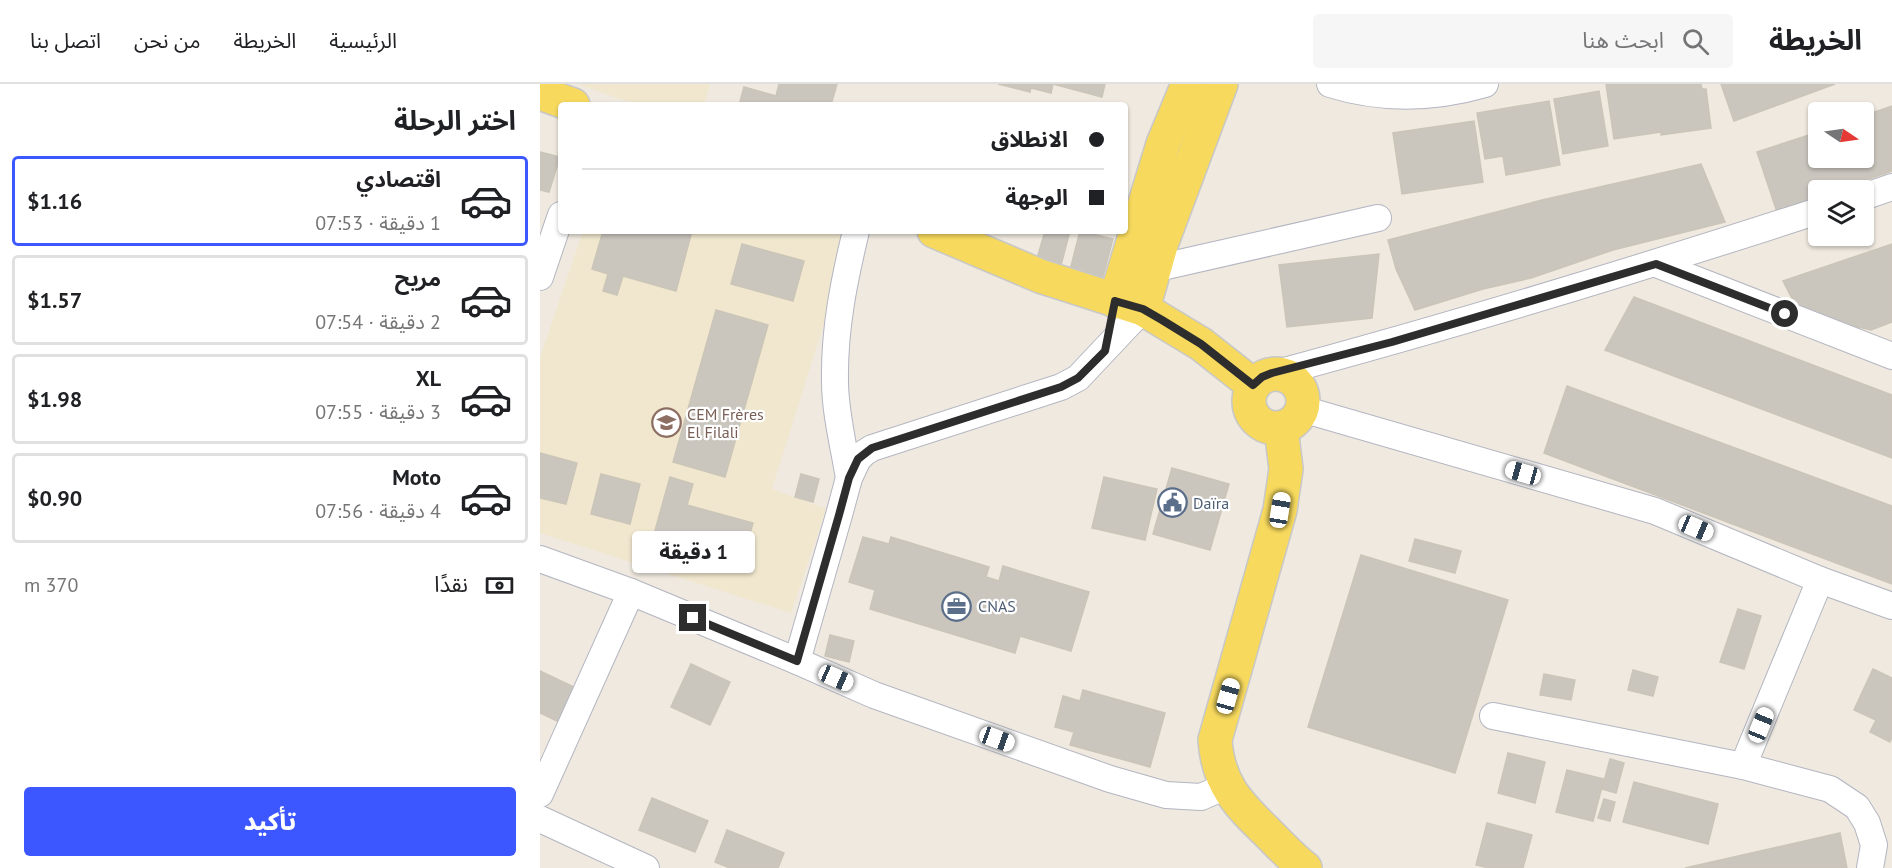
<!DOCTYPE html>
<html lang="ar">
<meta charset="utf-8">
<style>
:root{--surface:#fff;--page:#f6f6f6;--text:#202124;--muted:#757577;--line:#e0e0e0;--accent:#3c57ff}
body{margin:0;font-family:"PT Sans","Noto Sans Arabic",sans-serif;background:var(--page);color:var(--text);direction:rtl;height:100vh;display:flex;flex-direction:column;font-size:22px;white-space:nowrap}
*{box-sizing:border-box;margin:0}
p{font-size:20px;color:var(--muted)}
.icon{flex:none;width:33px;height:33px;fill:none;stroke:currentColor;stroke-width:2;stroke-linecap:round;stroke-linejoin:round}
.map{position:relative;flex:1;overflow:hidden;direction:ltr}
.details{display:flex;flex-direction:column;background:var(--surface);width:540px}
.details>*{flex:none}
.banner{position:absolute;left:18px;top:18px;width:570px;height:132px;border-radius:6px;box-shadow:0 2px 4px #0004;direction:rtl;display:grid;align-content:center;height:132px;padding:0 24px;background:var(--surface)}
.needle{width:39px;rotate:103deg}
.tools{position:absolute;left:1268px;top:18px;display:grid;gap:12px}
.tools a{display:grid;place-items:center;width:66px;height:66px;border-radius:6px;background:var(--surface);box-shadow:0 2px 4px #0004;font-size:30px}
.end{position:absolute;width:27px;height:27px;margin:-14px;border:8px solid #2d2d2d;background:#fff;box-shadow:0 0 0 3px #fff}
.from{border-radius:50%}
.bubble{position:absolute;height:42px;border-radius:6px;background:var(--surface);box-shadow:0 2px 4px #0004;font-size:20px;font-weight:800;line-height:42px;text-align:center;direction:rtl}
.car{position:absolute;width:18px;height:36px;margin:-18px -9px;border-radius:8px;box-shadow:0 0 4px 2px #0007;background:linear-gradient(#fff 24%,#345 0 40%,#fff 0 76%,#345 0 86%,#fff 0)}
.banner b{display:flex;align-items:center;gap:21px;height:57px;font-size:22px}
.banner b+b{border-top:2px solid var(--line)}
.banner i{width:15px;height:15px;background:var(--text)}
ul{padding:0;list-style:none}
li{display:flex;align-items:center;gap:18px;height:90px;margin:0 12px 9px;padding:0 12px;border:3px solid var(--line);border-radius:6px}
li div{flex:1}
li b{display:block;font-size:22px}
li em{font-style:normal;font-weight:800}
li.on{border-color:var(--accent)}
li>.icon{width:54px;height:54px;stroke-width:1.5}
h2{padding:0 24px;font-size:27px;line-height:72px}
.pay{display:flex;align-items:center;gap:15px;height:66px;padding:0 24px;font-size:22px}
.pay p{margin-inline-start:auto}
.primary-button{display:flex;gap:12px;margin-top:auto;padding:12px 24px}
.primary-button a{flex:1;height:69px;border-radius:6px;background:var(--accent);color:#fff;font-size:24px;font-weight:800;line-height:69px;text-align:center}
header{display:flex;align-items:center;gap:36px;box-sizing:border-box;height:84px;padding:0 30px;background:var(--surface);border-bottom:2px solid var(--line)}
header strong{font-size:28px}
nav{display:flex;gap:33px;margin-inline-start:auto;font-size:21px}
.search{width:420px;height:54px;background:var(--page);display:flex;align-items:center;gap:15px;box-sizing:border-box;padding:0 21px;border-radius:6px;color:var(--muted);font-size:22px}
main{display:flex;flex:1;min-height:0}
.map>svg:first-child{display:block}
.education{fill:#f0e7ce}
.building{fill:#cac6be;stroke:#cbc5b8;stroke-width:1.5}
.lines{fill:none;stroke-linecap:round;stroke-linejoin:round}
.minor-casing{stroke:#b3b5c1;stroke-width:28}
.major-casing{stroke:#c8c8c8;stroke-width:36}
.minor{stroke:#fff;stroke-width:26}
.major{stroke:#f6d95d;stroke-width:33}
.route{stroke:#2d2d2d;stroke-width:8}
.labels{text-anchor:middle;stroke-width:4.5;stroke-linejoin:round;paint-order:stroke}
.education-label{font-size:16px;fill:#785e54;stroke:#fff;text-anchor:start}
.service-label{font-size:16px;fill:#4e5e75;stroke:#fff;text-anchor:start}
</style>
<header>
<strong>الخريطة</strong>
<div class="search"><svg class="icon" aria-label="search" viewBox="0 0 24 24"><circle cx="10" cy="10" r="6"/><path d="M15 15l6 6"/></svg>ابحث هنا</div>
<nav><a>الرئيسية</a><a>الخريطة</a><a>من نحن</a><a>اتصل بنا</a></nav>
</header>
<main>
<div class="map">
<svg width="1352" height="784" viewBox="0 0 1352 784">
<rect width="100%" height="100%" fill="#efe9df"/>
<g class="education">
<path d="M37 0H170L164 21H98Z"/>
<path d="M43 147H301L312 150 232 405 286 425 251 529 0 449V274Z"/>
</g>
<g class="building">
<path d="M239 0H297L291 21H199L204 3 236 12Z"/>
<path d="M458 0H565L562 13 513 0 511 9 491 4 490 8Z"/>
<path d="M1066 0H1161L1162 5H1166L1171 44 1121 51V48L1074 55Z"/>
<path d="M1181 0H1295L1194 37Z"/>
<path d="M1059 7 1068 62 1023 70 1014 15Z"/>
<path d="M1009 17 1020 81 966 91 963 72 945 75 937 29Z"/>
<path d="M1352 22V87L1297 106H1278V113L1237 128 1217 68 1278 48V74H1323V32Z"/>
<path d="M934 37 943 98 862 110 853 49Z"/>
<path d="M0 68 20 73 9 108 0 106Z"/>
<path d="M1161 80 1185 138 1073 166 991 194 943 205 875 226 856 185 848 156 1002 116Z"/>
<path d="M63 147H152L136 207 83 192 77 211 63 207 68 190 52 185Z"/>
<path d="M505 147H530L520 185 496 178Z"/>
<path d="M540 147 573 155 560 203 528 194Z"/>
<path d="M202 160 264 177 253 217 191 200Z"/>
<path d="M1352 160V238L1331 246 1260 230 1243 197Z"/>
<path d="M839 170 832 234 747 243 739 181Z"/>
<path d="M1094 213 1352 311V374L1065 266Z"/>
<path d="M176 226 228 241 185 393 133 378Z"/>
<path d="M1027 302 1352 422V500L1004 369Z"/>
<path d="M0 369 37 379 26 420 0 414Z"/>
<path d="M632 384 689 400 670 466 613 450Z"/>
<path d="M61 390 100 400 90 440 51 430Z"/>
<path d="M261 390 279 395 273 418 255 413Z"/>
<path d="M130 393 153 400 147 421 213 439 203 475 114 450Z"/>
<path d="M564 393 617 405 605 456 552 444Z"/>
<path d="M323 453 349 460 351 453 449 483 446 493 459 497 463 482 549 508 531 567 480 552 475 569 330 525 335 506 309 498Z"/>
<path d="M875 455 921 467 915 489 869 477Z"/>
<path d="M821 471 968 516 915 689 768 643Z"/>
<path d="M1198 525 1221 532 1204 585 1180 578Z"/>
<path d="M290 551 314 557 309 578 285 572Z"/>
<path d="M151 580 190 598 170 641 131 623Z"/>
<path d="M1333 585 1352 594V653L1350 658 1330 648 1336 636 1314 626Z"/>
<path d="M1093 586 1118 593 1113 612 1088 606Z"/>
<path d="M0 587 36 604 19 638 0 629Z"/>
<path d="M1004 590 1035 596 1031 616 1000 611Z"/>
<path d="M543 606 625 629 610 683 530 661 534 648 515 643 523 612 540 617Z"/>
<path d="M968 669 1005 678 995 719 958 709Z"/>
<path d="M1070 675 1084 679 1076 709 1062 705Z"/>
<path d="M1027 686 1064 695 1053 737 1016 728Z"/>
<path d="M1094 698 1178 720 1168 760 1083 738Z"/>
<path d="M112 714 168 737 155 768 99 746Z"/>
<path d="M1064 715 1075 718 1070 737 1058 734Z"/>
<path d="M947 739 992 751 983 784H949L936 781Z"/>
<path d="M187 746 244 769 238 784H190L175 778Z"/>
<path d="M1300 749 1307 784H1145Z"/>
</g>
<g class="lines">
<defs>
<g id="minor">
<path d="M790 0C841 16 893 15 945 0"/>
<path d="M1323 113 1352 103"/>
<path d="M1116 180 1352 272"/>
<path d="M613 185 838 134"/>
<path d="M0 193 21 131"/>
<path d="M737 289C919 240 1099 185 1278 127"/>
<path d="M762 325 1115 427 1280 496 1352 522"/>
<path d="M309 394C304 364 295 328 295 298 294 245 304 197 316 147"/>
<path d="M0 475 91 508 257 577 334 611 570 695 626 711 661 713 686 702"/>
<path d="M257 577 299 431 309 394 318 375 324 369 332 364 521 303 538 294 603 225"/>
<path d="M953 632 1203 682 1290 705 1317 723 1327 739 1334 761 1330 784"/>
<path d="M1203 682 1280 496"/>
<path d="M0 710 91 508"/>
<path d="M0 735 106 784"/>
</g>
<g id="major">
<path d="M0 9 33 21"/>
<path d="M394 147 500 192 603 225 661 260 713 301"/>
<path d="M575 217 623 60 648 0"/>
<path d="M603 225 622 158 681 0"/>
<circle cx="736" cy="317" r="27"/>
<path d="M741 344 746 385 740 426 675 656C678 700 698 720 728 749 740 761 752 774 765 784"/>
</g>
</defs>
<use href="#minor" class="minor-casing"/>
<use href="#major" class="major-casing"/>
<use href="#minor" class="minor"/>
<use href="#major" class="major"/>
</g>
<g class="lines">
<path class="route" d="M153 534 257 577 299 431 309 394 318 375 332 364 521 303 538 294 565 267 575 217 603 225 622 236 661 260 713 301 722 293 732 289 852 258 1116 180 1245 230"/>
</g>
<defs>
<symbol id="school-ring" viewBox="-11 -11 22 22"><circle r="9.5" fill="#fff" stroke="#8d6e63" stroke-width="1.5"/><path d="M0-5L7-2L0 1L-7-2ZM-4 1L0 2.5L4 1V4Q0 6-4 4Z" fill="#8d6e63"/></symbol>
<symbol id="civic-ring" viewBox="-11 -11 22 22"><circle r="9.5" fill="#fff" stroke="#5c6f8a" stroke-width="1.5"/><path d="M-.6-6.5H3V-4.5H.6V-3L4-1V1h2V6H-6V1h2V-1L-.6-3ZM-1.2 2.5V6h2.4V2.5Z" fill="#5c6f8a"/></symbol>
<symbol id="office-ring" viewBox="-11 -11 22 22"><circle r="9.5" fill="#fff" stroke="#5c6f8a" stroke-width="1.5"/><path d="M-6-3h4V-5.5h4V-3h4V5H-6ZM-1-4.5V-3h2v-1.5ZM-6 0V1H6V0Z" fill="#5c6f8a"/></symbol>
</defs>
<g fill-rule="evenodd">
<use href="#school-ring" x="110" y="322" width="33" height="33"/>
<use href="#civic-ring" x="616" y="402" width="33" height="33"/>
<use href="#office-ring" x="400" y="506" width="33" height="33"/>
</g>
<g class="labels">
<g class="education-label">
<text x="147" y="336">CEM Frères<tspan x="147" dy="18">El Filali</tspan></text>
</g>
<g class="service-label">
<text x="653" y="425">Daïra</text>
<text x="438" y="528">CNAS</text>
</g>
</g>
</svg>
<div class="tools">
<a><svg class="needle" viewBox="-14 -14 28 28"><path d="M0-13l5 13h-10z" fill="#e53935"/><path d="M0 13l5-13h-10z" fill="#757577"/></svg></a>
<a><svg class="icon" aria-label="layers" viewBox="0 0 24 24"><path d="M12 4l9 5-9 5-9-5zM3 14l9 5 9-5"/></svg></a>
</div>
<i class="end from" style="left:1245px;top:230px"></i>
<i class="end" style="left:153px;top:534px"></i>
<div class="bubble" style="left:92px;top:447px;width:123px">1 دقيقة</div>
<i class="car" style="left:983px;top:389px;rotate:286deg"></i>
<i class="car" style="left:740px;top:426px;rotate:9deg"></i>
<i class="car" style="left:1156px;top:444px;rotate:113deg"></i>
<i class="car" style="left:296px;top:594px;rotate:114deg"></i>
<i class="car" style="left:688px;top:612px;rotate:16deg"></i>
<i class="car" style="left:1221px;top:641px;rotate:22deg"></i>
<i class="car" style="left:457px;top:655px;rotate:110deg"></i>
<div class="banner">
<b><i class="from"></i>الانطلاق</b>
<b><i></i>الوجهة</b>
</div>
</div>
<section class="details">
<h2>اختر الرحلة</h2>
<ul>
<li class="on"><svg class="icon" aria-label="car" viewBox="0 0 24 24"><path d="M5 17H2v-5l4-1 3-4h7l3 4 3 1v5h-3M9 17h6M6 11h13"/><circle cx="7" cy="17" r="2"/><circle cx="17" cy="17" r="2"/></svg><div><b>اقتصادي</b><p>1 دقيقة · 07:53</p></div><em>$1.16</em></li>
<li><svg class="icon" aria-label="car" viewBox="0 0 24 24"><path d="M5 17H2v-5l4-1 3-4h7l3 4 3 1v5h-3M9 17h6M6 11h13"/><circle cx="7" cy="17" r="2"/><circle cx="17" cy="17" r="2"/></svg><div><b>مريح</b><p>2 دقيقة · 07:54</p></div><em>$1.57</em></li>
<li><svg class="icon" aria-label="car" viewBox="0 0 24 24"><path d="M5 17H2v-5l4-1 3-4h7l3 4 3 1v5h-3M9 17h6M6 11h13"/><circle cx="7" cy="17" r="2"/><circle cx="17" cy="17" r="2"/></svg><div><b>XL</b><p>3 دقيقة · 07:55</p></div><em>$1.98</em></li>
<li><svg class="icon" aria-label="car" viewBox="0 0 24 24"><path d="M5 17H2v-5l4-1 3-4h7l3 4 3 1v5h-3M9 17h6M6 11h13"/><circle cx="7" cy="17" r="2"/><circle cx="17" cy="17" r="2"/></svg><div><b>Moto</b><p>4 دقيقة · 07:56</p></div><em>$0.90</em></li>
</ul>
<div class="pay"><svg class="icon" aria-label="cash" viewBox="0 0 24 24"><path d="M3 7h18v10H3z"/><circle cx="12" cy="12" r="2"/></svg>نقدًا<p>370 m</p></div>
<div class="primary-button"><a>تأكيد</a></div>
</section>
</main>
